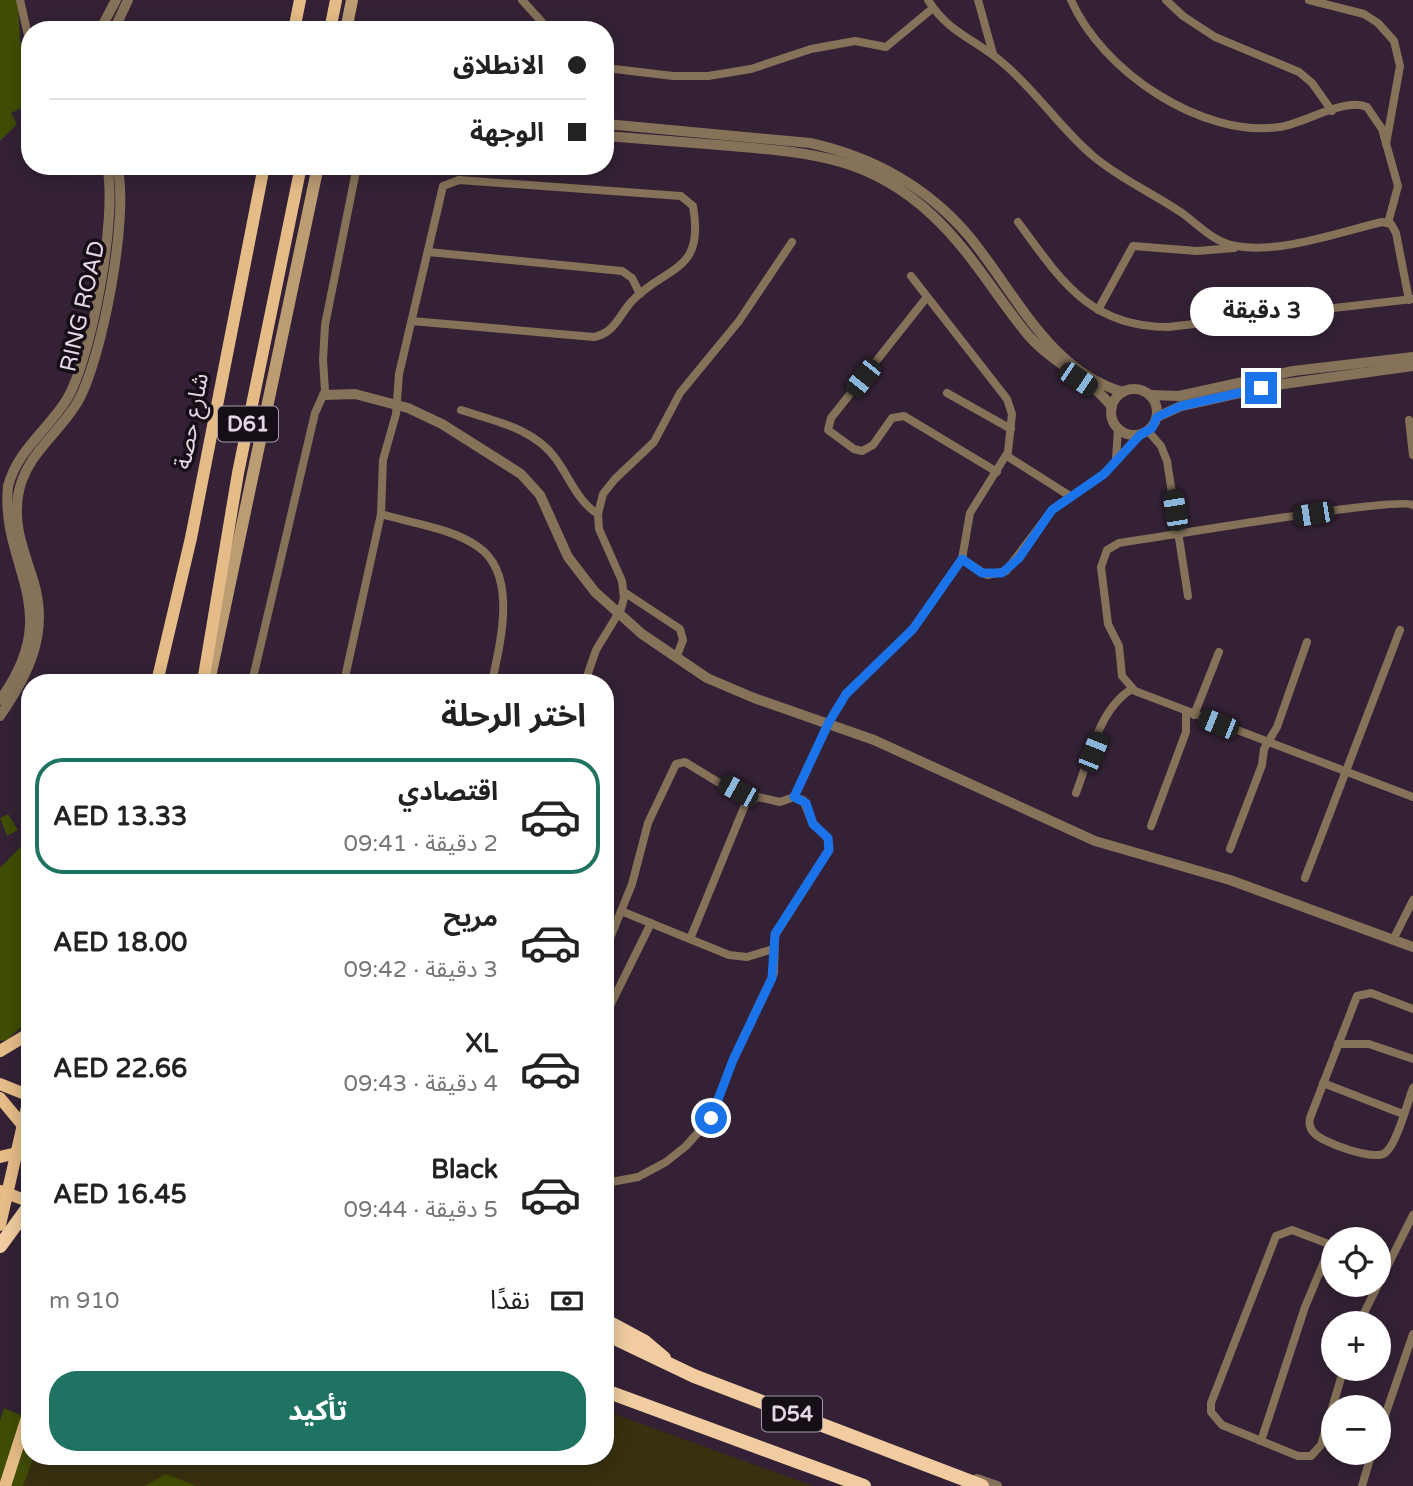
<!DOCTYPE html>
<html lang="ar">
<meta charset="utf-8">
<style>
:root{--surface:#fff;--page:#f2f2f2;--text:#222;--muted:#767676;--line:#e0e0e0;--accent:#1e7363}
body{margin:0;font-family:"Varela Round","Noto Sans Arabic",sans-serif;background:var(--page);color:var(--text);direction:rtl;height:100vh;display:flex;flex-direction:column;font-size:26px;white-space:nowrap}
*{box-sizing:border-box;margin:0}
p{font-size:23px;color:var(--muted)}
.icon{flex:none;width:38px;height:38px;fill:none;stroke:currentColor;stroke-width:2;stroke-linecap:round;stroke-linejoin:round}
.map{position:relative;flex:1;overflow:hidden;direction:ltr}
.panel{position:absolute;left:21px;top:674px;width:593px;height:791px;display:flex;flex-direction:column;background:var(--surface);border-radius:28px;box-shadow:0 4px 18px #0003;direction:rtl}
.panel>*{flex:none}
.banner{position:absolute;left:21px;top:21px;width:593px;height:154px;border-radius:28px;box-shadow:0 4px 18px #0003;direction:rtl;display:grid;align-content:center;height:154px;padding:0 28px;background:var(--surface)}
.fabs{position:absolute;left:1321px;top:1227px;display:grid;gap:14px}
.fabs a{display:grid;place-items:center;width:70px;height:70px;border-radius:50%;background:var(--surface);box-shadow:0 4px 18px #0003;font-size:35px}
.end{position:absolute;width:32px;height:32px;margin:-16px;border:9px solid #1a73e8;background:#fff;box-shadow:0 0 0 4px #fff}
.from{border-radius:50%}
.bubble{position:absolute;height:49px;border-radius:24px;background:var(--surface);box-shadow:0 4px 18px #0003;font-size:23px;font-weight:700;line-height:49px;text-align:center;direction:rtl}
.car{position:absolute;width:21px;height:42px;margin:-21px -10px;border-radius:9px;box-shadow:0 0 5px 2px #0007;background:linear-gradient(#222 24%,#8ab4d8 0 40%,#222 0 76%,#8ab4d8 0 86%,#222 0)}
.banner b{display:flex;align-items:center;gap:24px;height:66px;font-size:26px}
.banner b+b{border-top:2px solid var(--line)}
.banner i{width:18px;height:18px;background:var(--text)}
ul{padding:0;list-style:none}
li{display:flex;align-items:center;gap:21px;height:116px;margin:0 14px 10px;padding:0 14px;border:4px solid transparent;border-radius:28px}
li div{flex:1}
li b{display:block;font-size:26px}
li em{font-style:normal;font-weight:700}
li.current{border-color:var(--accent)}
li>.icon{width:63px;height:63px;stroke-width:1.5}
h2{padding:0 28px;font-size:32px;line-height:84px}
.pay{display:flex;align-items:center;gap:18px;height:77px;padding:0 28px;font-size:26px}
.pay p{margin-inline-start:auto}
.button{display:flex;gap:14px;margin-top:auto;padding:14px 28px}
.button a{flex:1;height:80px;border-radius:28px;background:var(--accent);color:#fff;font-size:28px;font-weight:700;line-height:80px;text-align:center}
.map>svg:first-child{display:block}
.green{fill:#3f4d05}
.sand{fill:#38300f}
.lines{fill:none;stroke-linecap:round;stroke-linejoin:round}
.minor{stroke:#867259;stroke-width:8}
.tertiary{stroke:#867259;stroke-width:10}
.secondary{stroke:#bc9c73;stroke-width:12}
.primary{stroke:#e5bc87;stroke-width:12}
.trunk{stroke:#f0cca0;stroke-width:14}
.route{stroke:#1a73e8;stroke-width:9}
.labels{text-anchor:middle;stroke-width:7;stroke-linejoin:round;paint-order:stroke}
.shield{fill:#160e17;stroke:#a69ba6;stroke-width:2}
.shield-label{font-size:21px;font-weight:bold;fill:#e4d7e4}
.street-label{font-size:23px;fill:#e4d7e4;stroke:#160e17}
</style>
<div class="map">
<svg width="1413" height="1486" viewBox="0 0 1413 1486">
<rect width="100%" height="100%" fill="#342135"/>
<g class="green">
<path d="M0 0H18L20 41 30 57V104L11 113 17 124 0 141Z"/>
<path d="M8 814 18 830 7 836 0 818Z"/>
<path d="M30 837V1019L7 1040 0 1041V868Z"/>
<path d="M4 1408 30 1419V1456H121L197 1486H0V1421Z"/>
</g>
<path class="sand" d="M606 1411 813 1486H197L166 1474 145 1486H23L34 1456H606Z"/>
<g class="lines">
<g class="minor">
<path d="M20 0 30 44"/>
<path d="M522 0 542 22 543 30"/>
<path d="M928 0C949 34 976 39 1004 64 1037 92 1060 128 1093 156 1120 179 1153 193 1182 213 1200 226 1213 242 1236 246 1279 254 1340 232 1382 222L1391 224 1396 233 1409 300"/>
<path d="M978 0 993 54"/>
<path d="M1071 0C1102 71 1201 138 1280 127 1305 123 1345 97 1367 107L1382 129 1398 186 1388 223"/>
<path d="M1166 0 1183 16 1215 37 1299 72 1312 83 1332 111"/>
<path d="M1309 0 1364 14 1378 23 1394 41 1400 66 1386 144"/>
<path d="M606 68 673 76H708L751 69 811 49 855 41 886 47 933 8"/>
<path d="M1018 222C1060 279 1089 327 1168 327L1413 299"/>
<path d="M428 252 622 271 632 278 640 294"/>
<path d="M927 297 831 418 828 430 854 449 862 451 873 445 892 418 904 416 997 472"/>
<path d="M1098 310 1133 246 1197 251 1234 248"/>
<path d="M947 393 1011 429"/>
<path d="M461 410C494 421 534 428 556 459 569 477 578 502 598 514"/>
<path d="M1409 420 1413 455"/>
<path d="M1148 431 1161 446 1167 461 1188 596"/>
<path d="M1007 456 1070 496"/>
<path d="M1116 459 1118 429"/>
<path d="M1413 505C1398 496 1155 538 1119 543L1107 550 1101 567 1108 624 1119 646 1122 676 1135 691 1413 797"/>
<path d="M381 514C411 523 451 528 477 546 519 574 500 643 492 682"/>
<path d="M962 559 987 575 1006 571 1052 510 1104 474 1140 434"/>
<path d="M624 592 680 629 683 640 676 658"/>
<path d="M252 682 315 413 325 391 323 360 325 325 357 166"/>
<path d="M344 682 381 514 383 460 396 414 399 374 443 186 459 180 681 196 693 206C705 273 667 265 632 301 619 315 615 333 594 337L412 321"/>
<path d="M585 682 596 650 621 609 624 598 622 581 599 529 598 514 603 494 615 479 654 442 680 393 739 321 792 242"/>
<path d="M1194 715 1219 652"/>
<path d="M1076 793C1089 760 1099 708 1132 689"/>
<path d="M794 797 829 722 846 694 913 629 962 559 970 513 1008 452 1012 414 1007 399 911 276"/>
<path d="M1151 826 1186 732V712"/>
<path d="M1230 849 1262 765 1264 749 1277 727 1307 642"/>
<path d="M1305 878 1400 630"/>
<path d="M621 911 729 955 747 957 773 949"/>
<path d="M1393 940 1413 900"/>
<path d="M606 948 632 884 648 823 676 764 685 762 749 801"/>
<path d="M1413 1009 1371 993 1357 996 1310 1118C1309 1123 1309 1128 1314 1133 1323 1143 1374 1161 1385 1153 1397 1144 1407 1103 1413 1088"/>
<path d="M606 1014 651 923"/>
<path d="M1338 1044H1369L1413 1059"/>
<path d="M1323 1083 1403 1114"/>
<path d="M606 1183 638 1177 666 1162 686 1146 711 1118 733 1060 774 973 775 935 829 850 828 838 813 824 803 800 794 797 780 802 758 797 745 805 690 939"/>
<path d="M1334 1246 1292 1230 1276 1236 1211 1403V1412L1222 1425 1298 1456H1311L1321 1445 1344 1368"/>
<path d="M1359 1323 1413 1215"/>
<path d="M1379 1433 1413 1334"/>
<path d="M1261 1441 1305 1307 1331 1245"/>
<path d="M1362 1486 1372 1452"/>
</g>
<g class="tertiary">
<path d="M100 30 116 0"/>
<path d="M114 30 128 0"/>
<path d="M606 124 810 143C873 157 926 186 968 235 1014 290 1048 370 1123 392"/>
<path d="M606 136C648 139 690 143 732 146 812 153 870 157 932 215 970 250 995 295 1028 335 1052 363 1091 379 1112 407"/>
<circle cx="1134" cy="412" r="23"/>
<path d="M324 395 355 394 408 408 442 424 521 474 540 495 568 557 595 592 642 634 707 678 754 698 874 740 1095 841 1230 880 1413 947"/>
<path d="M1151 395 1179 396 1293 371 1413 357"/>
<path d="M1157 417 1181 406 1276 385 1413 366"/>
<path d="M0 700C67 608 0 568 8 486 18 449 48 430 67 399 92 356 118 215 107 166"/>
<path d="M0 716C28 675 49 634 34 583 25 553 13 528 18 496 24 456 57 436 77 403 102 361 130 213 117 166"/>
<path d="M977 1479 997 1486"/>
</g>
<g class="secondary">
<path d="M346 30 352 0"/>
<path d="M209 682 318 166"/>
</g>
<g class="primary">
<path d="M294 30 300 0"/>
<path d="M330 30 336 0"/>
<path d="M157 682 191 538 264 166"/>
<path d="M203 682 238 473 301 166"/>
<path d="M0 1051 30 1033"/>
<path d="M0 1084 30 1096"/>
<path d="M0 1098 30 1134"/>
<path d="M0 1157 30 1150"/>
<path d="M1 1191 30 1202"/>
<path d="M0 1225 30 1094"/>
<path d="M5 1486 30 1408"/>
</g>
<g class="trunk">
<path d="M0 1246 30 1205"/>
<path d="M606 1321 645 1342 664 1358"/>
<path d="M606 1334 694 1376 982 1486"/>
<path d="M606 1391 864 1486"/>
</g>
</g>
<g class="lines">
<path class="route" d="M711 1118 733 1060 772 978 775 934 829 850 828 838 813 824 806 803 794 797 829 722 846 694 913 629 962 559 982 573H1002L1019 558 1052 510 1104 474 1140 435 1152 428 1157 417 1181 406 1261 388"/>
</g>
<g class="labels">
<g class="shield">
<rect x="218" y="406.5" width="60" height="35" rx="5"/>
<rect x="762" y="1396.5" width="60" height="35" rx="5"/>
</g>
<g class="shield-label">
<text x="248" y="431">D61</text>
<text x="792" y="1421">D54</text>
</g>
<g class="street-label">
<text transform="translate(82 306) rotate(-77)" y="8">RING ROAD</text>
<text transform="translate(191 421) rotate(-79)" y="8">شارع حصة</text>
</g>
</g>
</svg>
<div class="fabs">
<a><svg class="icon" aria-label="locate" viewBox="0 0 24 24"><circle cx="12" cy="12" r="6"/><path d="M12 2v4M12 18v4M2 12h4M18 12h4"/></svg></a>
<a>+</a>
<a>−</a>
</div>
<i class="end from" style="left:711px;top:1118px"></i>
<i class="end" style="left:1261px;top:388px"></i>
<div class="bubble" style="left:1190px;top:287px;width:144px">3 دقيقة</div>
<i class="car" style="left:863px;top:378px;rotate:219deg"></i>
<i class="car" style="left:1078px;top:379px;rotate:124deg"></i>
<i class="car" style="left:1175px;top:510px;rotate:351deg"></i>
<i class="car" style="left:1313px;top:514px;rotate:261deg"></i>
<i class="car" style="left:1218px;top:724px;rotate:292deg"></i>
<i class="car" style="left:1093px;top:752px;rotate:22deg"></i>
<i class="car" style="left:738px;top:791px;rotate:299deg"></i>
<div class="banner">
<b><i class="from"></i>الانطلاق</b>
<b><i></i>الوجهة</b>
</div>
<section class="panel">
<h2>اختر الرحلة</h2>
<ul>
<li class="current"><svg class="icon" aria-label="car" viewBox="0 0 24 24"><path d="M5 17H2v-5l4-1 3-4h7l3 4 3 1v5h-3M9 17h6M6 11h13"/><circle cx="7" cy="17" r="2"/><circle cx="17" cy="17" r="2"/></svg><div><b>اقتصادي</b><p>2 دقيقة · 09:41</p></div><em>AED 13.33</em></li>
<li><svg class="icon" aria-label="car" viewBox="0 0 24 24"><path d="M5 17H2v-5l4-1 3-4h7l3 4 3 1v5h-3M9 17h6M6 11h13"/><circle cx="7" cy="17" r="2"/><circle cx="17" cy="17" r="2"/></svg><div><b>مريح</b><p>3 دقيقة · 09:42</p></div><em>AED 18.00</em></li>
<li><svg class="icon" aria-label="car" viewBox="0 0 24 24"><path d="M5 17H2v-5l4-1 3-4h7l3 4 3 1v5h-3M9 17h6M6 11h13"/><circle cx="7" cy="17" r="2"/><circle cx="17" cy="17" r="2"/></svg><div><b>XL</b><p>4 دقيقة · 09:43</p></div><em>AED 22.66</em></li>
<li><svg class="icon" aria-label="car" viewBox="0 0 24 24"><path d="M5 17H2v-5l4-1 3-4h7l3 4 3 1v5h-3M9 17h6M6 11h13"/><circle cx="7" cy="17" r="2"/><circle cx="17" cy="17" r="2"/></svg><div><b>Black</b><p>5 دقيقة · 09:44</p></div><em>AED 16.45</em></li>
</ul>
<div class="pay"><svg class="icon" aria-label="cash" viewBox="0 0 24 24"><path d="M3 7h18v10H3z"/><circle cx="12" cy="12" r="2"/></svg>نقدًا<p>910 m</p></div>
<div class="button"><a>تأكيد</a></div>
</section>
</div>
